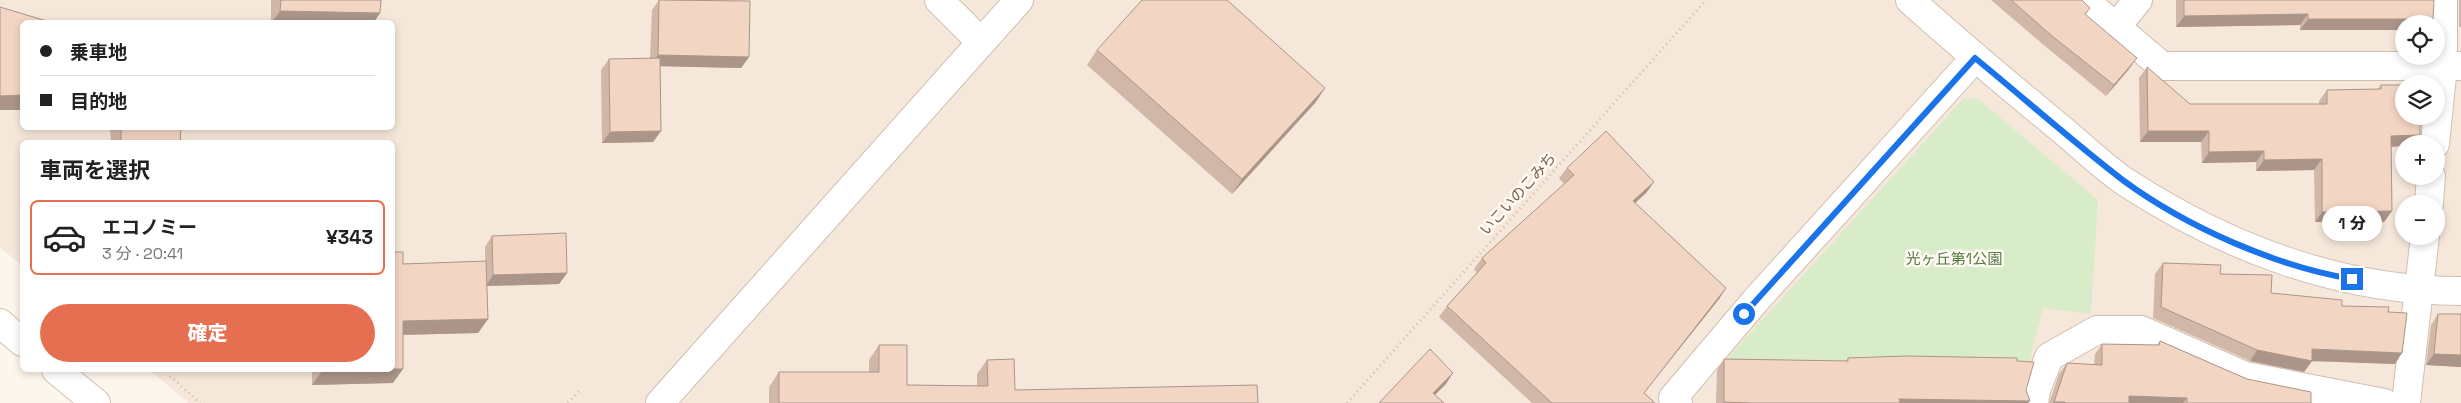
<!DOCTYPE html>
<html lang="ja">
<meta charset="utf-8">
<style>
:root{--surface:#fff;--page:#f2f2f2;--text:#222;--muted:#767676;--line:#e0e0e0;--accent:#e76f51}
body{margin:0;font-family:"Space Grotesk","Noto Sans JP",sans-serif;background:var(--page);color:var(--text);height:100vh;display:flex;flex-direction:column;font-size:19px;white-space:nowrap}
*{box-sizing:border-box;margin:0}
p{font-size:16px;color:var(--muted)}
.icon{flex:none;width:28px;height:28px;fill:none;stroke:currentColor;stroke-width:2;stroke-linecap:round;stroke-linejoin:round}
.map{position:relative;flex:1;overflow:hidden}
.drawer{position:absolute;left:20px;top:140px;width:375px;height:232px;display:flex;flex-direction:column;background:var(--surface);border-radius:8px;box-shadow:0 2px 8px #0003}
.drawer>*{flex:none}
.banner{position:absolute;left:20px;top:20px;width:375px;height:110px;border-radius:8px;box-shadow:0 2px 8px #0003;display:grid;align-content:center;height:110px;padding:0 20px;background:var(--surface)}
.tools{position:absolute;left:2395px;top:15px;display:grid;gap:10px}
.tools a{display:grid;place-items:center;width:50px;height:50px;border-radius:50%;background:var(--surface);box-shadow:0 2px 8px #0003;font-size:25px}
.end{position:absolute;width:22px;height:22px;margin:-11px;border:6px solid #1a73e8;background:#fff;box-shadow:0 0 0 2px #fff}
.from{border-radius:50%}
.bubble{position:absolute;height:35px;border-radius:18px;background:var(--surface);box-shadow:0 2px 8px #0003;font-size:16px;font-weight:800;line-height:35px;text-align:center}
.banner b{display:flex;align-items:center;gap:18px;height:48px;font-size:19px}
.banner b+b{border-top:1px solid var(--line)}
.banner i{width:12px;height:12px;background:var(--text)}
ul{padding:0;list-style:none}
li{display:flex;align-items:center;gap:15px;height:75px;margin:0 10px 8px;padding:0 10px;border:2px solid var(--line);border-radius:8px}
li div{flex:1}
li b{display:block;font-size:19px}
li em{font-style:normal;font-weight:800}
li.active{border-color:var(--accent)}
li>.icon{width:45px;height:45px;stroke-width:1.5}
h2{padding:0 20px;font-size:22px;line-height:60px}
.primary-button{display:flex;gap:10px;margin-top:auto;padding:10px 20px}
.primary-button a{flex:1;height:58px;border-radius:30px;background:var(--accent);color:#fff;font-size:20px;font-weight:800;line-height:58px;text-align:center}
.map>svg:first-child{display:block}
.residential{fill:#f5e8da;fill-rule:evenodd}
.green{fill:#d8ecc9}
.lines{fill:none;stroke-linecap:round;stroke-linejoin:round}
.minor-casing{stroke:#d1beb0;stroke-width:30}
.tertiary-casing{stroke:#d1beb0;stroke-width:30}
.secondary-casing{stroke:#d6c0b0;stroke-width:30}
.path{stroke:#d9b8a5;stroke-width:3;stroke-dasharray:1 4;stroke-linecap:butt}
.minor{stroke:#fff;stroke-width:28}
.tertiary{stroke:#fff;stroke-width:28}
.secondary{stroke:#fff;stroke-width:28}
.wall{fill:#d1b7a8}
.shaded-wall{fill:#aa9588}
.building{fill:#f3d5c3;stroke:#aa9588}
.route{stroke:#1a73e8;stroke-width:6}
.labels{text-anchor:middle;stroke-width:5;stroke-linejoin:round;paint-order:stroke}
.street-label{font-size:15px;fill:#7a5c4d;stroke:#fffaf3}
.park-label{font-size:15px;fill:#537a41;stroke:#fffaf3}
</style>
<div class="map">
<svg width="2461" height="403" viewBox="0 0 2461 403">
<rect width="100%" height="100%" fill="#fdf6ec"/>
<path class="residential" d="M0 0H2461V403H189L149 370H392V142H22V266L0 247ZM22 22H392V128H22ZM2404 24H2436V56H2404ZM2404 84H2436V116H2404ZM2404 144H2436V176H2404ZM2404 204H2436V236H2404Z"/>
<path class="green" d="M1977 98 2098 200 2091 314 2043 308 2029 362 1725 361 1963 99Z"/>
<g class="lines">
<defs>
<g id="minor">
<path d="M939 0 981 42"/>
<path d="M2084 0 2162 66H2461"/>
<path d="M2116 27 2138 0"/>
<path d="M2435 144 2443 66V0"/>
<path d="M2429 204 2431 176"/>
<path d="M1678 403 1673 398 1756 300 1975 58"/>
<path d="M2034 403 2036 390 2049 357 2097 330H2141L2245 376 2384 403"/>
<path d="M2406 403 2425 236"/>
</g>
<g id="tertiary">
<path d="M1910 0C1959 44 2009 86 2060 128 2082 146 2103 167 2127 183 2227 248 2341 291 2461 291"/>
<path d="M660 403 1019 0"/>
</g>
<g id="secondary">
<path d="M0 323 22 342"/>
<path d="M56 370 96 403"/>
</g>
</defs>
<use href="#minor" class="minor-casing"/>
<use href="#tertiary" class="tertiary-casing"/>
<use href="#secondary" class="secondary-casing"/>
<g class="path">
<path d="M170 376 200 403"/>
<path d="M568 403 580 390"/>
<path d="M1347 403 1706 0"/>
</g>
<use href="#minor" class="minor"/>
<use href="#tertiary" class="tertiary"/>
<use href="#secondary" class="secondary"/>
</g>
<g class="wall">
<path d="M265 0H381L380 13 374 22H271V0Z"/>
<path d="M659 0H701L749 57 741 68 660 66 661 131 653 142 602 143 601 70 609 59H650L652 10Z"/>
<path d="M1991 0H2082L2090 8 2085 15 2129 69 2106 96 2045 46Z"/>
<path d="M2176 0H2434L2300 30V25L2176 27Z"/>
<rect x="2459" y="0" width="2" height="27"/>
<path d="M1097 50 1325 88 1315 103 1232 194 1087 65Z"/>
<path d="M2147 67 2190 104H2319V101L2327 90 2378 89 2381 85 2420 135 2414 144H2404V146L2391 147 2392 211 2384 222H2315L2314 170 2256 171V162L2202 163 2201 142H2140L2139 78Z"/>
<path d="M110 128H181L180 142H111Z"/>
<path d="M1567 168 1654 182 1646 193 1635 203 1726 288 1719 299 1644 393 1655 403H1532L1439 317 1447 306 1477 273 1474 269 1482 258 1564 184 1559 178Z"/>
<path d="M492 236 567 273 559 284 487 286 488 319 478 333 403 335 393 383 312 385V370H392L403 264 485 261V247Z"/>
<path d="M2163 263 2220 274 2271 293 2342 306 2388 312 2395 364 2312 361 2304 372 2250 361 2153 318 2155 274Z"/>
<path d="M2438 314H2461V367L2426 365 2431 325Z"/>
<path d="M2160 341 2247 379 2311 403H2049L2059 374 2067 363 2094 365 2095 354 2102 344 2157 345Z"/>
<path d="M879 345 907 385 977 386V374L987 360 1015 390 1258 403H769V387L779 372H869V360Z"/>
<path d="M1848 358 2017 361 2028 403H1716L1717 370 1724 359 1846 361Z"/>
</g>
<g class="shaded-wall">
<path d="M280 11 380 13 374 22H272Z"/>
<path d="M2308 14 2300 25 2176 27 2184 16Z"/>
<path d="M2308 19H2433L2430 24H2404V30H2300Z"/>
<path d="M658 55 749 57 741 68 650 66Z"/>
<path d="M2137 58 2129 69 2106 96 2114 85Z"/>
<path d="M1325 88 1315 103 1232 194 1242 179Z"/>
<path d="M22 95V110H0V96Z"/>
<path d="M661 131 653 142 602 143 610 132Z"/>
<path d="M2148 131H2209L2201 142H2140Z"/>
<path d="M2420 135 2414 144H2404V146L2383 147 2391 136Z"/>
<path d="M2264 151 2256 162 2202 163 2209 152Z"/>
<path d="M2322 159 2314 170 2256 171 2264 160Z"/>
<path d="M1654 182 1646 193 1625 212 1633 201Z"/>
<path d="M2392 211 2384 222H2315L2322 212Z"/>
<path d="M567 273 559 284 486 286 493 275Z"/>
<path d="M1726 288 1719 299 1636 403 1644 393Z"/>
<path d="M488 319 478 333 393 335 403 321Z"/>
<path d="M2312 349 2402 353 2395 364 2311 361H2312L2304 372 2250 361 2257 350Z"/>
<path d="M2434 354 2461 355V367L2426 365Z"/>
<path d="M392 369H403L393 383 312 385 322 371 392 370Z"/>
<path d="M1453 373 1446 384 1427 403 1433 393Z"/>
<path d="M2129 396 2187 398 2183 403H2124Z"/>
<path d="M1899 399 2030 401 2028 403H1897Z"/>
<path d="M2054 402H2065L2064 403H2053Z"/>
</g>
<g class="building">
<path d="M281 0H381L380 13 280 11Z"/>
<path d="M659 0 750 1 749 57 658 55Z"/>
<path d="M1142 0H1227L1325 88 1242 179 1097 50Z"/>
<path d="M2011 0H2082L2090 8 2085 14 2137 58 2114 85 2052 36Z"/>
<path d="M2184 0H2434L2433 19H2308V14L2184 16Z"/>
<path d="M0 7 50 22H22V95L0 96Z"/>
<path d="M660 58 661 131 610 132 609 59Z"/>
<path d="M2147 67 2190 104H2327V90L2381 89V85H2404V116H2420V135L2391 136 2392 211 2322 212V159L2264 160V151L2209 152V131H2148Z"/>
<path d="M121 128H181L180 142H121Z"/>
<path d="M1606 131 1654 182 1633 201 1726 288 1644 393 1655 403H1552L1447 306 1486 263 1482 258 1574 175 1567 168Z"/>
<path d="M566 233 567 273 493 275 492 236Z"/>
<path d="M392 252H403V264L486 261 488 319 403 321V369H392Z"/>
<path d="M2163 263 2221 265 2220 274 2272 275 2271 293 2342 300V306L2389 307 2388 312 2407 313 2402 353 2312 349V361L2257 350 2161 307Z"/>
<path d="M2438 314H2461V355L2434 354Z"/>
<path d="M2160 341 2247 379 2311 392V403H2187V398L2129 396V403H2065V402H2054L2067 363 2102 365V344L2159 345Z"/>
<path d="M879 345H907V385L988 386 987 360 1014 359 1015 390 1257 385 1258 403H779V372H879Z"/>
<path d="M1430 349 1453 373 1433 393 1444 403H1379Z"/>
<path d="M1906 356 2017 358V361L2034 362 2026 390 2030 401 1899 399 1900 403H1752L1724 402V359L1848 361V358Z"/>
<path d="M322 370H361L322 371Z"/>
</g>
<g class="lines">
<path class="route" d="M1744 314 1975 58C2025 99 2073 142 2124 181 2187 227 2275 266 2352 279"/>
</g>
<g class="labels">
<g class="street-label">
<text transform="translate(1518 194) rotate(-48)" y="5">いこいのこみち</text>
</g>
<g class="park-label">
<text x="1954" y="264">光ヶ丘第1公園</text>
</g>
</g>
</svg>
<div class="tools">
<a><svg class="icon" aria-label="locate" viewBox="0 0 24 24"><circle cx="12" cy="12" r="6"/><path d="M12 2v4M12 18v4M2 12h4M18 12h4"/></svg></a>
<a><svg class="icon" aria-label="layers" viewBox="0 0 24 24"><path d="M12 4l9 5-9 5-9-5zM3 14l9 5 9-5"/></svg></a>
<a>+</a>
<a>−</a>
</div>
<i class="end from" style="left:1744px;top:314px"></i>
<i class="end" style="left:2352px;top:279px"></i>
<div class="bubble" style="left:2322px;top:206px;width:60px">1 分</div>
<div class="banner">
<b><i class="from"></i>乗車地</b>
<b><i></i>目的地</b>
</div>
<section class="drawer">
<h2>車両を選択</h2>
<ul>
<li class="active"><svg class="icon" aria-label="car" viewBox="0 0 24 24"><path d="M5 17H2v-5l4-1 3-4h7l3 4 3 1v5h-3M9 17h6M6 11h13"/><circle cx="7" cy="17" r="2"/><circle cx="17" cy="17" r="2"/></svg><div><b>エコノミー</b><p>3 分 · 20:41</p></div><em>¥343</em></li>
</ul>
<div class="primary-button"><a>確定</a></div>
</section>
</div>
